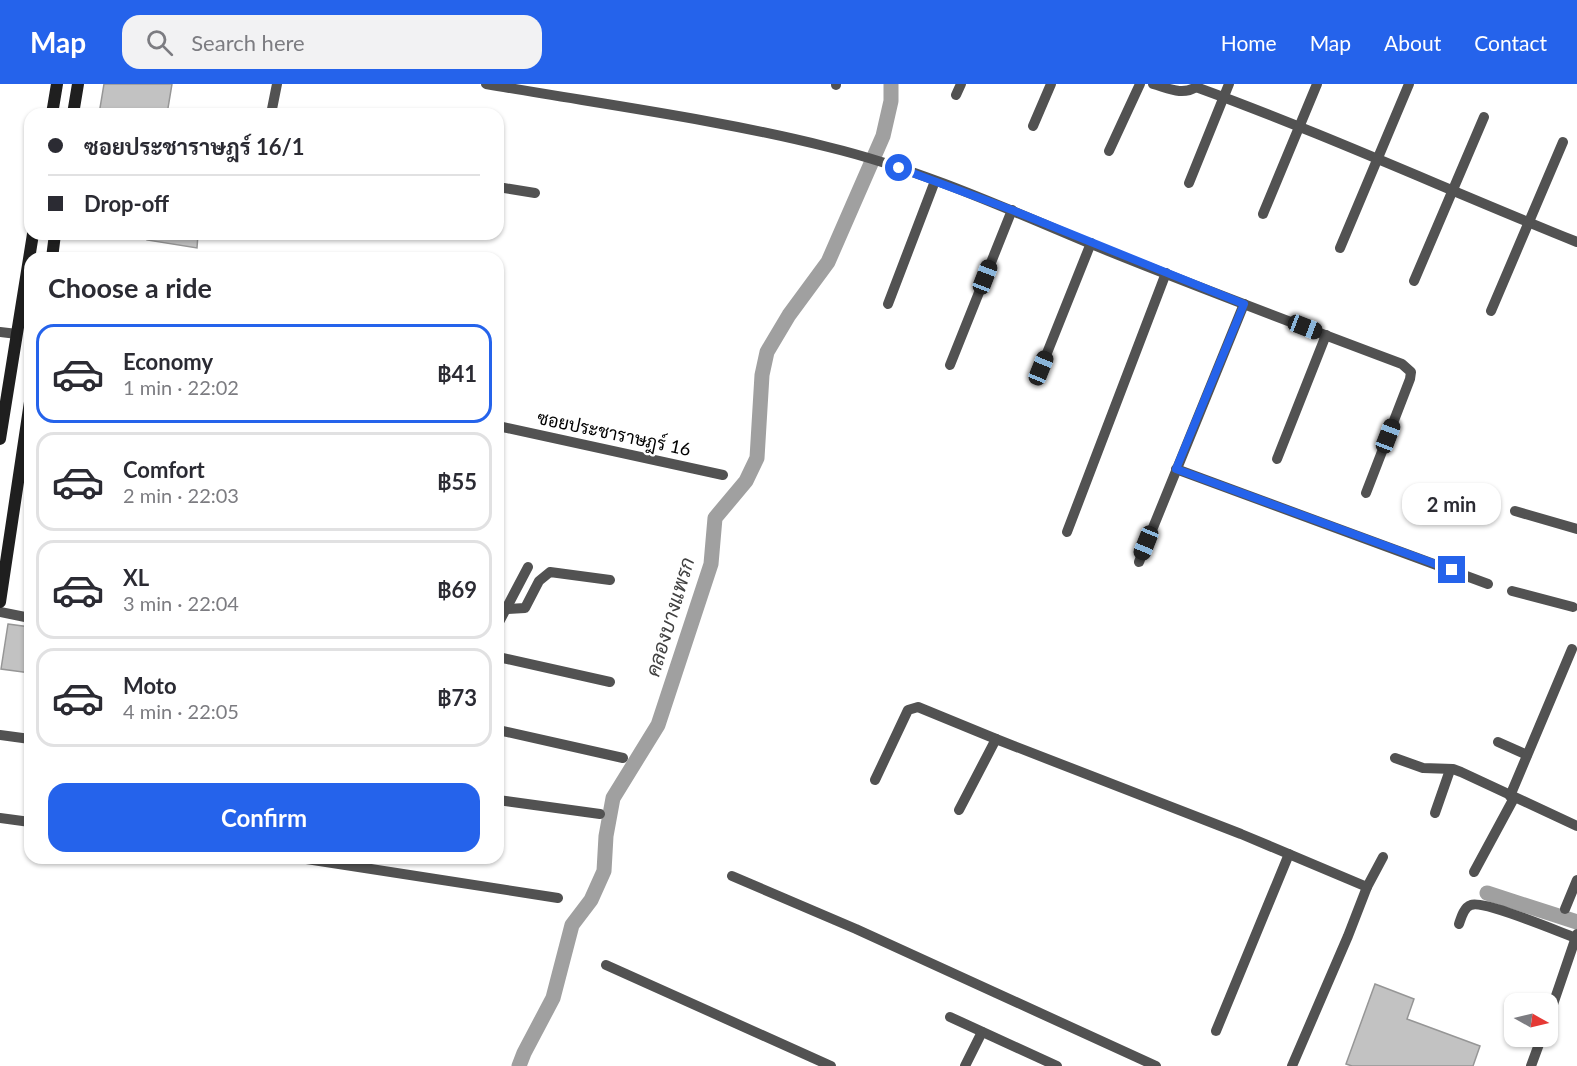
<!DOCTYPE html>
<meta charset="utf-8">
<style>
:root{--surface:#fff;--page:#f2f2f3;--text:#2b2b33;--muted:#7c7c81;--line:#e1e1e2;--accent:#2563eb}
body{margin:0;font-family:Lato,Sarabun,sans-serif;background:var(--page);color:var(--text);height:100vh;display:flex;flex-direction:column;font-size:22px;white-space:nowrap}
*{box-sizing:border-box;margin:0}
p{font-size:20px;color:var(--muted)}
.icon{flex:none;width:33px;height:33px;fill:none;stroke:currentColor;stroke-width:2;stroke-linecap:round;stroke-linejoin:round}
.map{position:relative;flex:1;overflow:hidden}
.side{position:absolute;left:24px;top:168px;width:480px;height:612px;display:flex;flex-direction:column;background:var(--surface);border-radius:18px;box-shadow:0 2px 4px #0004}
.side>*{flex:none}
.guide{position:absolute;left:24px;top:24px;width:480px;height:132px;border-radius:18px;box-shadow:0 2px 4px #0004;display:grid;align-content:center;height:132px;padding:0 24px;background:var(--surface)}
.needle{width:39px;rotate:98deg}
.fabs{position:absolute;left:1504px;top:909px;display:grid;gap:12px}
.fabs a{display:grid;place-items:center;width:54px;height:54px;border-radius:12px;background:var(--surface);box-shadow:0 2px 4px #0004;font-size:30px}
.end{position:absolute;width:27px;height:27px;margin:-14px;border:8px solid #2563eb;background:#fff;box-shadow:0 0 0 3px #fff}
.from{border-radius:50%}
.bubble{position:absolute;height:42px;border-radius:18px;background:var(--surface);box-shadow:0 2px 4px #0004;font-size:20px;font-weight:700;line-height:42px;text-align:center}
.car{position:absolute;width:18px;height:36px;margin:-18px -9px;border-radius:8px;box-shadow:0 0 4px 2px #0007;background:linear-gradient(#222 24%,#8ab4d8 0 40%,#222 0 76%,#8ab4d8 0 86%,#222 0)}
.guide b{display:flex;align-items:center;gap:21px;height:57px;font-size:22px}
.guide b+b{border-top:2px solid var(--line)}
.guide i{width:15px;height:15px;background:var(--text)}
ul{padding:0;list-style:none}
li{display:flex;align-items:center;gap:18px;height:99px;margin:0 12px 9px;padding:0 12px;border:3px solid var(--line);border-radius:18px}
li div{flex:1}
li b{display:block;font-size:22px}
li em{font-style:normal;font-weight:700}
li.active{border-color:var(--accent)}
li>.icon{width:54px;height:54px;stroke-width:1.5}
h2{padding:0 24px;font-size:27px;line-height:72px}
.cta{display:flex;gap:12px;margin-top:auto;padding:12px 24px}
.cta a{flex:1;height:69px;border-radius:18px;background:var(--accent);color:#fff;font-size:24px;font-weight:700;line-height:69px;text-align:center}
header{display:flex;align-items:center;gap:36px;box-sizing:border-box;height:84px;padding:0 30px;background:var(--accent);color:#fff}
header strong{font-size:28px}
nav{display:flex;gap:33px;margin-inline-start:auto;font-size:21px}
.search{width:420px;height:54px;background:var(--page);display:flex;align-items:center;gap:15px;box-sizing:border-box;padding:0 21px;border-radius:18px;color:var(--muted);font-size:22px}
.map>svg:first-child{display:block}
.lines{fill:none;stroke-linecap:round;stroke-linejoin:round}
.canal{stroke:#a0a0a0;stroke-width:15}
.building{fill:#c2c2c2;stroke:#969696;stroke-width:1.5}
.street{stroke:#525252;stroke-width:10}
.secondary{stroke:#1f1f1f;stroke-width:12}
.route{stroke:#2563eb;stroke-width:8}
.labels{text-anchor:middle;stroke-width:4.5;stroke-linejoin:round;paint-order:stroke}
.street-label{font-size:18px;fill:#000;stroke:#fff}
.water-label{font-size:20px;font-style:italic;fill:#414141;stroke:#fff}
</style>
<header>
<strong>Map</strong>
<div class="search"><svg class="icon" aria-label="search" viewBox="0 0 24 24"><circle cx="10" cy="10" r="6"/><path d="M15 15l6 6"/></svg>Search here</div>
<nav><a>Home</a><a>Map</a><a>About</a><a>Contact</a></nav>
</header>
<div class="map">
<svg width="1577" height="982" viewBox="0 0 1577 982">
<rect width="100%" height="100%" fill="#fff"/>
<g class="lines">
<g class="canal">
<path d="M1487 809 1577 838"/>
<path d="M519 982 524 969 553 914 572 841 591 816 604 787 606 752 613 714 658 641 711 480 715 434 746 397 757 374 762 291 767 268 789 231 828 178 883 52 891 17V0"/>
</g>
</g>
<g class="building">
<path d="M104 0H172L167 30H99Z"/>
<path d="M148 150H198L197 164 147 156Z"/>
<path d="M8 540 30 543V589L1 585Z"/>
<path d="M1375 900 1414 915 1407 935 1480 962 1473 982H1352L1346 980Z"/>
</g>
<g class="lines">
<g class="street">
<path d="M486 0C600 20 716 35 828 63 919 85 1005 124 1091 160 1194 202 1298 241 1402 280L1411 288 1410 295 1366 409"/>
<path d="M1153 0C1168 4 1182 12 1196 3 1325 50 1450 107 1577 158"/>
<path d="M836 1V0"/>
<path d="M956 11 961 0"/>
<path d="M271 30 277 0"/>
<path d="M1033 42 1051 0"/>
<path d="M1109 67 1140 0"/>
<path d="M1189 99 1229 0"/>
<path d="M498 103 535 109"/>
<path d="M1263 130 1317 0"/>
<path d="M1340 164 1409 0"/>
<path d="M1414 197 1484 33"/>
<path d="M888 220 935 97"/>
<path d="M1491 227 1563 58"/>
<path d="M0 248 17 250"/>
<path d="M950 281 1012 126"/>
<path d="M1041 284 1091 159"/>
<path d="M498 342 723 391"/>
<path d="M1277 375 1326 251"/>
<path d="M1176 385 1488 500"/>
<path d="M1515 427 1577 445"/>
<path d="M1067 448 1166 189"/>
<path d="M1139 478 1244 220"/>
<path d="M1512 507 1573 523"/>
<path d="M506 525 525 524 539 497 550 488 610 496"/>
<path d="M0 528 30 534"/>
<path d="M498 540 528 483"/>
<path d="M498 573 610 598"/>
<path d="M498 646 623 674"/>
<path d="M0 651 30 655"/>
<path d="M1498 658 1527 671"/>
<path d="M1395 674 1423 684 1453 685 1461 688 1577 742"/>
<path d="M875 696 908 626 918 623 996 655"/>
<path d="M1510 712 1572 565"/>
<path d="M498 716 600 730"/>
<path d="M959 726 996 655 1241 750 1367 803"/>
<path d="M1435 729 1450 686"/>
<path d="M0 734 30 738"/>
<path d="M300 774 558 814"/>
<path d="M1474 788 1514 714"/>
<path d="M732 792 856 845 1156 982"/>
<path d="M1565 825 1577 796"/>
<path d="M1459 840C1461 834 1464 823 1471 821 1484 816 1559 848 1576 854"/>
<path d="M606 881 831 982"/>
<path d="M950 933 1057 982"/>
<path d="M1548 935 1577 850"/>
<path d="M1216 947 1289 770"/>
<path d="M965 982 982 948"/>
<path d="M1292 982 1348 852 1367 803 1383 773"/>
<path d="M1531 982 1542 952"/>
</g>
<g class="secondary">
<path d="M52 30 57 0"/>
<path d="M73 30 78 0"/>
<path d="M52 174 55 150"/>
<path d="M0 355 33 150"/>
<path d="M0 518 30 318"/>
</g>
</g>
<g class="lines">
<path class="route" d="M899 84 1012 126 1244 220 1176 385 1452 486"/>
</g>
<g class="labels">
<g class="street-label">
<text transform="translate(614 350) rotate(12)" y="6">ซอยประชาราษฎร์ 16</text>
</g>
<g class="water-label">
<text transform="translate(670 533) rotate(-73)" y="7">คลองบางแพรก</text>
</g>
</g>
</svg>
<div class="fabs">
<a><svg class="needle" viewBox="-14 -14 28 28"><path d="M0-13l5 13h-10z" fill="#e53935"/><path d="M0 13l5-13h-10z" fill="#7c7c81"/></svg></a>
</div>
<i class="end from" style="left:899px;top:84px"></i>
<i class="end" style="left:1452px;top:486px"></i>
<div class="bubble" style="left:1402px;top:399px;width:99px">2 min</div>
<i class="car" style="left:985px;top:193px;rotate:21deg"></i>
<i class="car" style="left:1305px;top:243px;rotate:111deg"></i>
<i class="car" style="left:1041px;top:284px;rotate:22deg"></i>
<i class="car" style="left:1388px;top:352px;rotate:21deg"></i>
<i class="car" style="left:1146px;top:459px;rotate:202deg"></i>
<div class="guide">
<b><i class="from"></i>ซอยประชาราษฎร์ 16/1</b>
<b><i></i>Drop-off</b>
</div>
<section class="side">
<h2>Choose a ride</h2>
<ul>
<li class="active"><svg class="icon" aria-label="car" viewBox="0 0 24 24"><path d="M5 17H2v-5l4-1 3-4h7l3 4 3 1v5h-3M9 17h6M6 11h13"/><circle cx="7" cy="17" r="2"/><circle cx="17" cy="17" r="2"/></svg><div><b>Economy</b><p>1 min · 22:02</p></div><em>฿41</em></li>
<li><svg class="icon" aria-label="car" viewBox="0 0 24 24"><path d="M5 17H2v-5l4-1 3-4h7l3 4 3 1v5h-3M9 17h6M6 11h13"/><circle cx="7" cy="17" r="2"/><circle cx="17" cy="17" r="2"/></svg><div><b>Comfort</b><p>2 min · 22:03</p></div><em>฿55</em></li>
<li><svg class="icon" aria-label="car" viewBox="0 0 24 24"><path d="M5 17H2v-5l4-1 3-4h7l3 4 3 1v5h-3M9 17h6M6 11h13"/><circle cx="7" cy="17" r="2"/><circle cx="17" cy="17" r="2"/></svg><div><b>XL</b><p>3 min · 22:04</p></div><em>฿69</em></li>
<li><svg class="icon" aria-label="car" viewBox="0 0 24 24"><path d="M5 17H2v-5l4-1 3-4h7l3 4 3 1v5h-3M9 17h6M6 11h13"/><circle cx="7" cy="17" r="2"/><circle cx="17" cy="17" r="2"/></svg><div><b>Moto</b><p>4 min · 22:05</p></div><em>฿73</em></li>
</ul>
<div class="cta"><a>Confirm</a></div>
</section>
</div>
